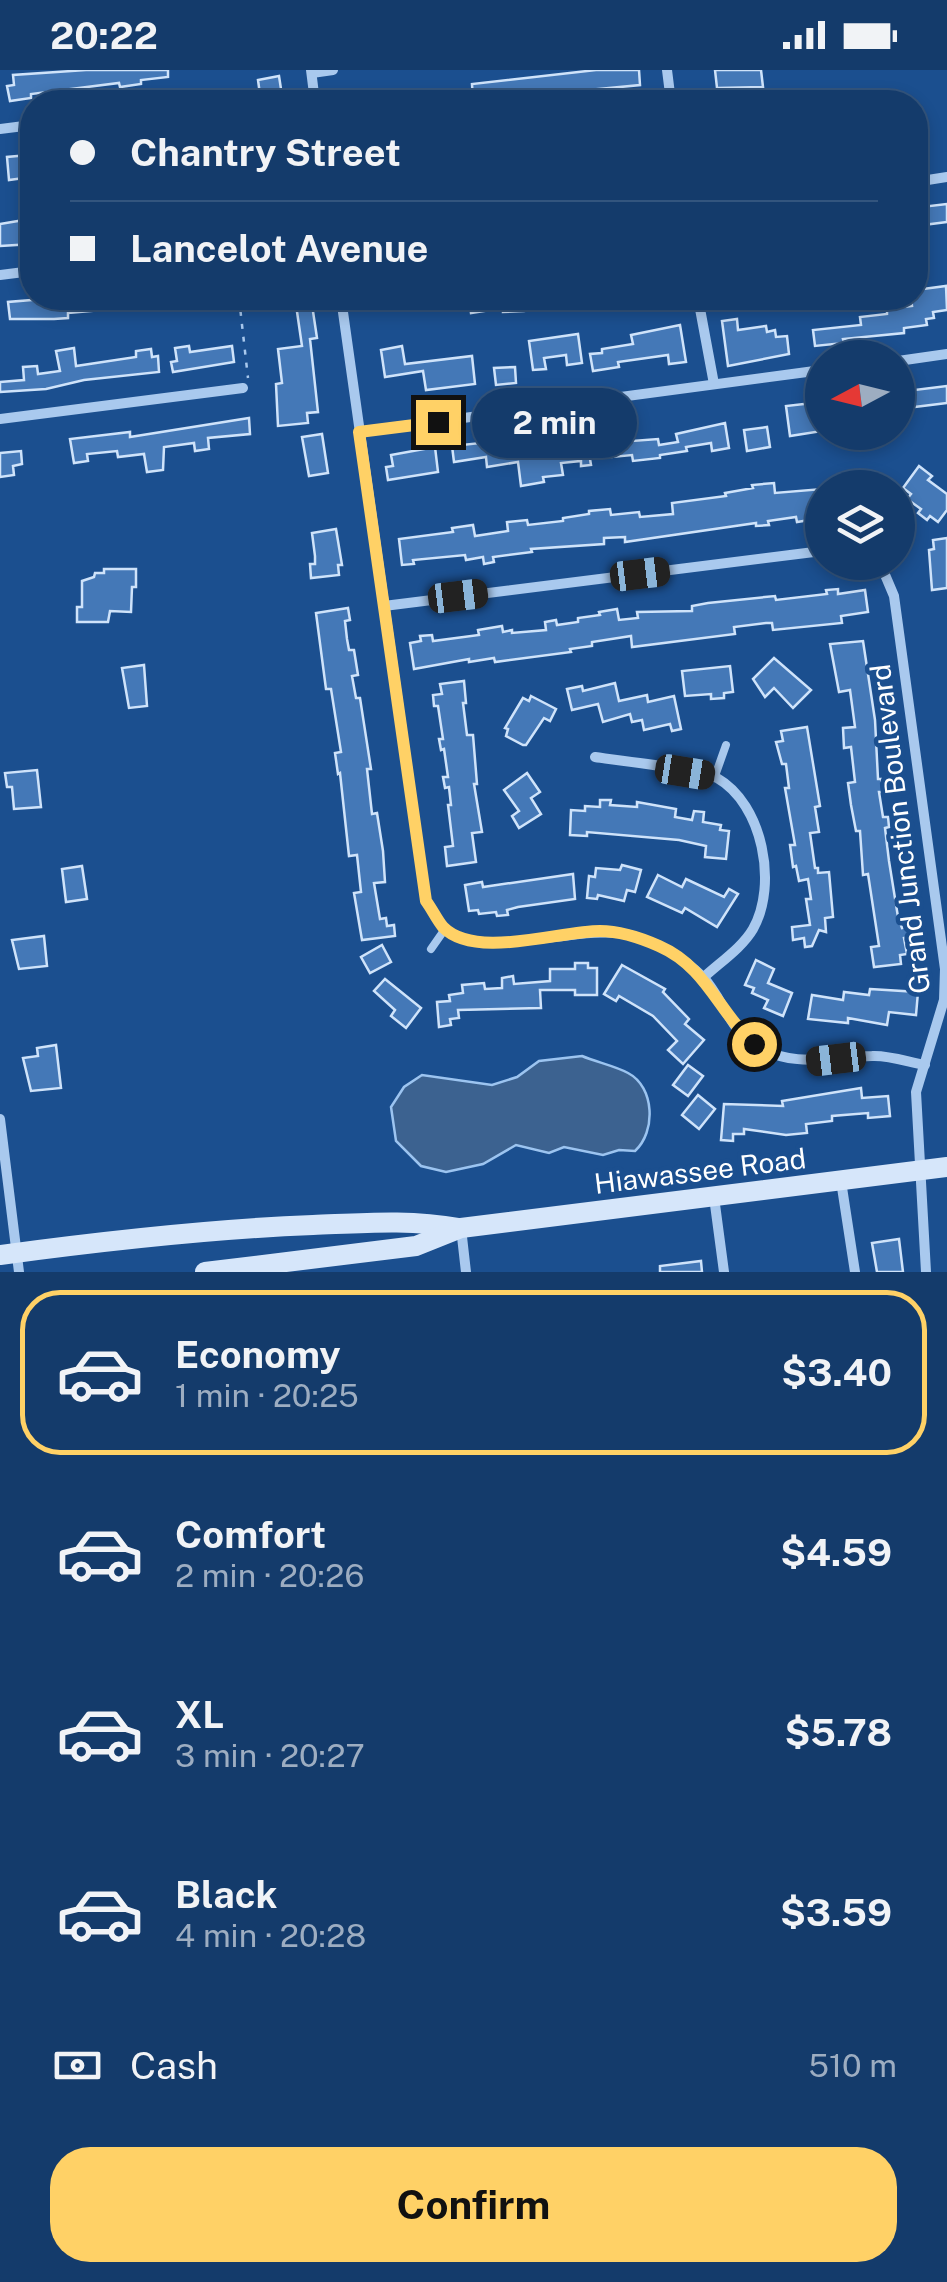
<!DOCTYPE html>
<meta charset="utf-8">
<style>
:root{--surface:#143b6b;--page:#1d4271;--text:#f1f3f6;--muted:#9dadc1;--line:#33557e;--accent:#ffd166}
body{margin:0;font-family:"Public Sans",sans-serif;background:var(--page);color:var(--text);height:100vh;display:flex;flex-direction:column;font-size:38px;white-space:nowrap}
*{box-sizing:border-box;margin:0}
p{font-size:32px;color:var(--muted)}
.icon{flex:none;width:55px;height:55px;fill:none;stroke:currentColor;stroke-width:2;stroke-linecap:round;stroke-linejoin:round}
.map{position:relative;height:1202px;overflow:hidden}
.sheet{display:flex;flex-direction:column;background:var(--surface);flex:1}
.sheet>*{flex:none}
.hud{position:absolute;left:20px;top:20px;width:908px;height:220px;border-radius:40px;box-shadow:0 5px 15px #0003,0 0 0 2px var(--line);display:grid;align-content:center;height:220px;padding:0 50px;background:var(--surface)}
.needle{width:65px;rotate:263deg}
.tools{position:absolute;left:805px;top:270px;display:grid;gap:20px}
.tools a{display:grid;place-items:center;width:110px;height:110px;border-radius:50%;background:var(--surface);box-shadow:0 5px 15px #0003,0 0 0 2px var(--line);font-size:50px}
.end{position:absolute;width:45px;height:45px;margin:-22px;border:12px solid #ffd166;background:#111;box-shadow:0 0 0 5px #111}
.from{border-radius:50%}
.bubble{position:absolute;height:70px;border-radius:35px;background:var(--surface);box-shadow:0 5px 15px #0003,0 0 0 2px var(--line);font-size:32px;font-weight:700;line-height:70px;text-align:center}
.car{position:absolute;width:30px;height:60px;margin:-30px -15px;border-radius:12px;box-shadow:0 0 8px 2px #0007;background:linear-gradient(#222 24%,#8ab4d8 0 40%,#222 0 76%,#8ab4d8 0 86%,#222 0)}
.hud b{display:flex;align-items:center;gap:35px;height:95px;font-size:38px}
.hud b+b{border-top:2px solid var(--line)}
.hud i{width:25px;height:25px;background:var(--text)}
ul{padding:18px 0 0;list-style:none}
li{display:flex;align-items:center;gap:30px;height:165px;margin:0 20px 15px;padding:0 30px;border:5px solid transparent;border-radius:40px}
li div{flex:1}
li b{display:block;font-size:38px}
li em{font-style:normal;font-weight:700}
li.active{border-color:var(--accent)}
li>.icon{width:90px;height:90px;stroke-width:1.5}
.pay{display:flex;align-items:center;gap:25px;height:110px;padding:0 50px;font-size:38px}
.pay p{margin-inline-start:auto}
.action{display:flex;gap:20px;margin-top:auto;padding:20px 50px}
.action a{flex:1;height:115px;border-radius:40px;background:var(--accent);color:#111;font-size:40px;font-weight:700;line-height:115px;text-align:center}
.status{display:flex;justify-content:space-between;align-items:center;height:70px;padding:0 50px;background:var(--surface);direction:ltr}
.status svg{height:28px;fill:currentColor}
.map>svg:first-child{display:block}
.water{fill:#3c6290;stroke:#9cc4f0;stroke-width:2.5}
.building{fill:#4478b7;stroke:#cfe3fa;stroke-width:2.5}
.lines{fill:none;stroke-linecap:round;stroke-linejoin:round}
.path{stroke:#a9c9ee;stroke-width:2.5;stroke-dasharray:5 8;stroke-linecap:butt}
.service{stroke:#a9c9ee;stroke-width:8}
.minor{stroke:#a9c9ee;stroke-width:10}
.secondary{stroke:#d6e6fa;stroke-width:20}
.route{stroke:#ffd166;stroke-width:12}
.labels{text-anchor:middle;stroke-width:9;stroke-linejoin:round;paint-order:stroke}
.street-label{font-size:28px;fill:#fff;stroke:#1b4f8f}
</style>
<div class="status"><b>20:22</b><svg viewBox="0 0 49 12"><path d="M0 12V9h3v3zM5 12V6h3v6zM10 12V3h3v9zM15 12V0h3v12zM26 1h20v11H26zM47 4h2v5h-2z"/></svg></div>
<div class="map">
<svg width="947" height="1202" viewBox="0 0 947 1202">
<rect width="100%" height="100%" fill="#1b4f8f"/>
<path class="water" d="M582 986C596 992 615 996 628 1003 655 1017 656 1062 635 1081L619 1080 603 1085 564 1077 549 1083 516 1075 483 1094 446 1102 421 1096 396 1071 391 1037 404 1017 422 1005 492 1015 517 1007 539 991Z"/>
<g class="building">
<path d="M86 0H168V7L141 10V14L120 17 119 13 31 24V28L10 31 7 16 14 15 13 5Z"/>
<path d="M596 0H639L640 15 473 31 472 14Z"/>
<path d="M715 0H761L763 17 717 18Z"/>
<path d="M279 6 283 32H261L258 10Z"/>
<path d="M353 20 354 24 366 22 368 32H333V27L341 25 340 21Z"/>
<path d="M28 85 30 103 23 104 24 108 9 110 7 87Z"/>
<path d="M947 134V152L923 155 921 137Z"/>
<path d="M24 150 26 160 32 159V174L0 176V154Z"/>
<path d="M946 216 947 240 933 242 934 248 926 249 927 255 904 258V263L843 269 844 273 815 276 813 260 861 255 860 247 887 244V239L912 236 911 228H915V220Z"/>
<path d="M56 228H111L112 239 68 243V248L54 249H10L8 232Z"/>
<path d="M295 228H311L317 268 310 269 318 342 307 343 308 353 278 356 276 314 282 313 278 279 302 276Z"/>
<path d="M469 228H579V233L524 241 503 242V238L471 243Z"/>
<path d="M737 249 738 260 766 256 767 262 775 260 776 267 787 266 789 284 728 296 722 251Z"/>
<path d="M680 255 686 292 669 294 668 285 618 292 619 297 593 301 590 284 602 283V279L633 274 631 265Z"/>
<path d="M578 264 582 293 567 295 566 285 544 288 546 299 533 300 529 271Z"/>
<path d="M189 276 190 282 232 276 234 292 173 302 171 292 177 291 175 278Z"/>
<path d="M402 276 405 294 472 286 475 314 426 320 423 301 385 307 381 280Z"/>
<path d="M74 278 76 296 136 287V281L151 279 152 287 158 286 159 302 84 310 46 319 0 322V312L24 310 23 297 37 296 38 304 60 301 56 281Z"/>
<path d="M515 297 516 313 496 315 494 298Z"/>
<path d="M947 316V333L898 339V322Z"/>
<path d="M822 332V361L790 366 786 336Z"/>
<path d="M249 348 250 364 208 368 209 379 195 381 194 373 164 377 163 400 147 402 144 384 118 387 117 381 87 384 88 391 74 393 70 369 130 362V367Z"/>
<path d="M725 353 729 378 712 381 711 373 686 377 687 381 660 385V388L633 391 632 385 590 389 591 395 581 396V391L561 393 563 405 543 407 544 412 521 416 518 392 487 397 486 387 454 392 452 376 508 370 510 383 523 381 524 386 545 383 544 372H582L581 367 618 362 619 372 658 369 659 375 678 372 676 364Z"/>
<path d="M767 357 770 377 747 381 744 360Z"/>
<path d="M322 364 328 403 309 406 302 367Z"/>
<path d="M435 377 438 402 388 410 386 397 393 396 391 385Z"/>
<path d="M21 381 22 394 13 396 14 405 0 407V383Z"/>
<path d="M919 396 932 406 928 410 947 424V440L938 452 930 446 927 450 918 443 921 439 907 429 911 424 903 418Z"/>
<path d="M774 413 775 423 822 419V448L797 452 796 447 768 451 769 455 756 456V453L625 472V467L604 468V474L531 479 532 482 493 487 494 492 484 494 483 487 466 490 465 485 413 490 414 494 402 495 399 469 453 462 452 458 473 455 475 466 508 461 507 452 527 450 528 455 563 451V448L589 444V441L610 439 611 445 639 442 640 447 673 444 672 433 726 426 725 423 753 418 752 415Z"/>
<path d="M336 459 342 495H338L339 505 311 508 310 494H315V486L312 463Z"/>
<path d="M947 468V518L932 520 929 480 934 479 933 470Z"/>
<path d="M104 499H136V517H132L131 542 110 541 108 552H77V537H82V511L94 507 95 503H104Z"/>
<path d="M838 519V524L865 520 868 542 841 546 842 553 773 560 772 553H766L734 557 735 564 632 577 631 566 592 572V576L570 579 571 582 495 592 494 588 469 592V589L414 599 410 573 421 571 420 566 432 565 433 571 479 565 478 560 502 556 503 562 512 560V563L546 560 545 552 556 550 557 555 578 552V548L600 545 599 542 617 539 619 550 638 548 637 542 692 541V536L708 533 775 526 776 530 827 524 826 520Z"/>
<path d="M348 538 350 550 345 551 347 569 349 580H354L358 605 352 606 356 628H360L371 699H367L372 744 377 743 383 781 385 812 374 813 380 849 386 848 387 856 394 855 395 866 362 870 354 823 361 822 357 785 349 786 340 703 338 704 335 683 341 682 331 619H326L316 543Z"/>
<path d="M863 571 875 650 878 709H881L883 722H879L883 747H888L889 757 885 758 889 791 898 847 902 858 907 857 909 867 904 868 907 884 900 885 901 894 874 897 871 877 879 876 868 804 863 805 860 761H856L851 735 848 713 855 712 851 677 844 678 843 658 855 657 850 620 839 622 830 574Z"/>
<path d="M774 588 811 620 793 638 774 618 765 627 753 609Z"/>
<path d="M144 595 147 636 129 638 122 598Z"/>
<path d="M730 596 733 622 724 623V628L711 629V624L685 626 682 601Z"/>
<path d="M464 611 466 633H463L467 665H473L477 714H474L482 762 472 763 476 792 447 796 445 777 453 776 448 735H451L449 717 445 718 443 707H448L444 679 441 680 439 669H443L438 636H434L433 625 442 624 440 614Z"/>
<path d="M615 613 619 631 647 625 648 632 674 626 681 659 672 661 670 654 644 660 642 650 632 652 630 644 603 652 598 634 572 640 567 619 582 616 583 621Z"/>
<path d="M531 626 556 639 550 651 544 648 526 675H523L506 666 508 659 505 658 523 628 529 631Z"/>
<path d="M807 657 820 736 815 737 819 762 810 763 815 798H818V803L829 802 833 847 825 848 826 862 819 860 812 876 805 877 804 868 793 870 792 857 810 855 806 829H811L808 809 799 811 796 796 793 797 790 775H795L785 718H789L786 694H782L776 672 783 671 781 661Z"/>
<path d="M37 700 41 737 14 739 12 717H7L5 703Z"/>
<path d="M527 703 540 722 531 728 541 744 519 758 512 746 519 741 504 720Z"/>
<path d="M600 730H611L610 735 637 737V732L676 739 675 747 692 750 694 741 704 742 703 752 721 755 720 760 729 761 726 789 705 787 706 776 679 770 587 762V766L570 765 571 740 585 741V736L600 737Z"/>
<path d="M622 795 641 800 635 822 627 820 624 831 598 825 597 829 587 828 589 806 595 807 596 798 620 800Z"/>
<path d="M82 796 87 829 66 832 62 799Z"/>
<path d="M573 804 575 829 518 837 507 840 508 845 497 846 496 842 479 844 478 840 469 841 465 815 482 812 483 817Z"/>
<path d="M658 805 682 817 686 809 724 827 729 819 738 824 717 857 685 838 682 843 647 827Z"/>
<path d="M44 866 47 896 19 899 12 870Z"/>
<path d="M382 875 391 892 370 903 361 887Z"/>
<path d="M756 890 774 899 768 913 792 923 783 946 764 938 768 930 752 923 754 918 745 915Z"/>
<path d="M575 893H588V898H597V925H575V920H540L541 938 458 940 459 948 450 949 451 955 439 957 437 932 450 931 449 925 463 923 462 915 484 913 485 919 502 918V908L513 906 514 914 550 911V899H575Z"/>
<path d="M622 895 665 919 663 922 689 949 685 954 704 970 683 994 668 980 677 971 653 946 619 926 616 931 604 924Z"/>
<path d="M385 909 421 938 406 958 391 946 395 940 374 921Z"/>
<path d="M870 919 918 922 916 945 889 942 887 955 848 948V953L808 949 812 925 843 930 844 922 869 925Z"/>
<path d="M56 975 61 1018 31 1021 23 988 38 986 37 978Z"/>
<path d="M688 995 703 1006 688 1026 673 1015Z"/>
<path d="M861 1018 862 1028 888 1026 890 1046 868 1048V1043L832 1046V1051L806 1054 807 1063 786 1065 744 1059V1064H733V1071L721 1070 724 1034 783 1036 782 1031Z"/>
<path d="M698 1025 715 1039 699 1059 682 1045Z"/>
<path d="M899 1169 903 1202H877L872 1173Z"/>
<path d="M701 1191 702 1202H660V1196Z"/>
</g>
<g class="lines">
<path class="path" d="M239 228 248 308"/>
<g class="service">
<path d="M715 706 726 675"/>
<path d="M431 879 445 859"/>
<path d="M743 992 754 975"/>
</g>
<g class="minor">
<path d="M311 0 315 32"/>
<path d="M667 0 671 32"/>
<path d="M312 3 333 0"/>
<path d="M0 59 32 55"/>
<path d="M915 112 947 107"/>
<path d="M0 205 32 201"/>
<path d="M341 228 426 831C432 839 437 850 443 857 479 894 580 852 630 865 656 872 684 888 703 907 722 927 729 958 753 974 792 999 830 987 872 986 889 985 908 992 925 995"/>
<path d="M698 228 714 314"/>
<path d="M898 291 947 284"/>
<path d="M0 349 243 318"/>
<path d="M359 362 822 300"/>
<path d="M876 492 883 500 894 526 945 899 944 930 916 1022 926 1202"/>
<path d="M384 536 822 481"/>
<path d="M595 687C620 691 699 699 717 708 763 734 778 815 753 859 742 878 719 893 703 908"/>
<path d="M0 1049 19 1202"/>
<path d="M841 1111 855 1202"/>
<path d="M714 1127 724 1202"/>
<path d="M461 1158 466 1202"/>
</g>
<g class="secondary">
<path d="M0 1185C104 1171 208 1159 313 1155 364 1153 409 1149 459 1158"/>
<path d="M205 1202 416 1176 461 1158 947 1097"/>
</g>
</g>
<g class="lines">
<path class="route" d="M438 352 359 362 426 831C432 839 437 850 443 857 475 890 559 861 600 861 620 861 641 868 659 876 707 897 719 943 754 974"/>
</g>
<g class="labels">
<g class="street-label">
<text transform="translate(900 759) rotate(-97)" y="10">Grand Junction Boulevard</text>
<text transform="translate(700 1101) rotate(-7)" y="10">Hiawassee Road</text>
</g>
</g>
</svg>
<div class="tools">
<a><svg class="needle" viewBox="-14 -14 28 28"><path d="M0-13l5 13h-10z" fill="#e53935"/><path d="M0 13l5-13h-10z" fill="#9dadc1"/></svg></a>
<a><svg class="icon" aria-label="layers" viewBox="0 0 24 24"><path d="M12 4l9 5-9 5-9-5zM3 14l9 5 9-5"/></svg></a>
</div>
<i class="end from" style="left:754px;top:974px"></i>
<i class="end" style="left:438px;top:352px"></i>
<div class="bubble" style="left:472px;top:318px;width:165px">2 min</div>
<i class="car" style="left:640px;top:504px;rotate:83deg"></i>
<i class="car" style="left:458px;top:526px;rotate:83deg"></i>
<i class="car" style="left:685px;top:702px;rotate:99deg"></i>
<i class="car" style="left:836px;top:989px;rotate:263deg"></i>
<div class="hud">
<b><i class="from"></i>Chantry Street</b>
<b><i></i>Lancelot Avenue</b>
</div>
</div>
<section class="sheet">
<ul>
<li class="active"><svg class="icon" aria-label="car" viewBox="0 0 24 24"><path d="M5 17H2v-5l4-1 3-4h7l3 4 3 1v5h-3M9 17h6M6 11h13"/><circle cx="7" cy="17" r="2"/><circle cx="17" cy="17" r="2"/></svg><div><b>Economy</b><p>1 min · 20:25</p></div><em>$3.40</em></li>
<li><svg class="icon" aria-label="car" viewBox="0 0 24 24"><path d="M5 17H2v-5l4-1 3-4h7l3 4 3 1v5h-3M9 17h6M6 11h13"/><circle cx="7" cy="17" r="2"/><circle cx="17" cy="17" r="2"/></svg><div><b>Comfort</b><p>2 min · 20:26</p></div><em>$4.59</em></li>
<li><svg class="icon" aria-label="car" viewBox="0 0 24 24"><path d="M5 17H2v-5l4-1 3-4h7l3 4 3 1v5h-3M9 17h6M6 11h13"/><circle cx="7" cy="17" r="2"/><circle cx="17" cy="17" r="2"/></svg><div><b>XL</b><p>3 min · 20:27</p></div><em>$5.78</em></li>
<li><svg class="icon" aria-label="car" viewBox="0 0 24 24"><path d="M5 17H2v-5l4-1 3-4h7l3 4 3 1v5h-3M9 17h6M6 11h13"/><circle cx="7" cy="17" r="2"/><circle cx="17" cy="17" r="2"/></svg><div><b>Black</b><p>4 min · 20:28</p></div><em>$3.59</em></li>
</ul>
<div class="pay"><svg class="icon" aria-label="cash" viewBox="0 0 24 24"><path d="M3 7h18v10H3z"/><circle cx="12" cy="12" r="2"/></svg>Cash<p>510 m</p></div>
<div class="action"><a>Confirm</a></div>
</section>
